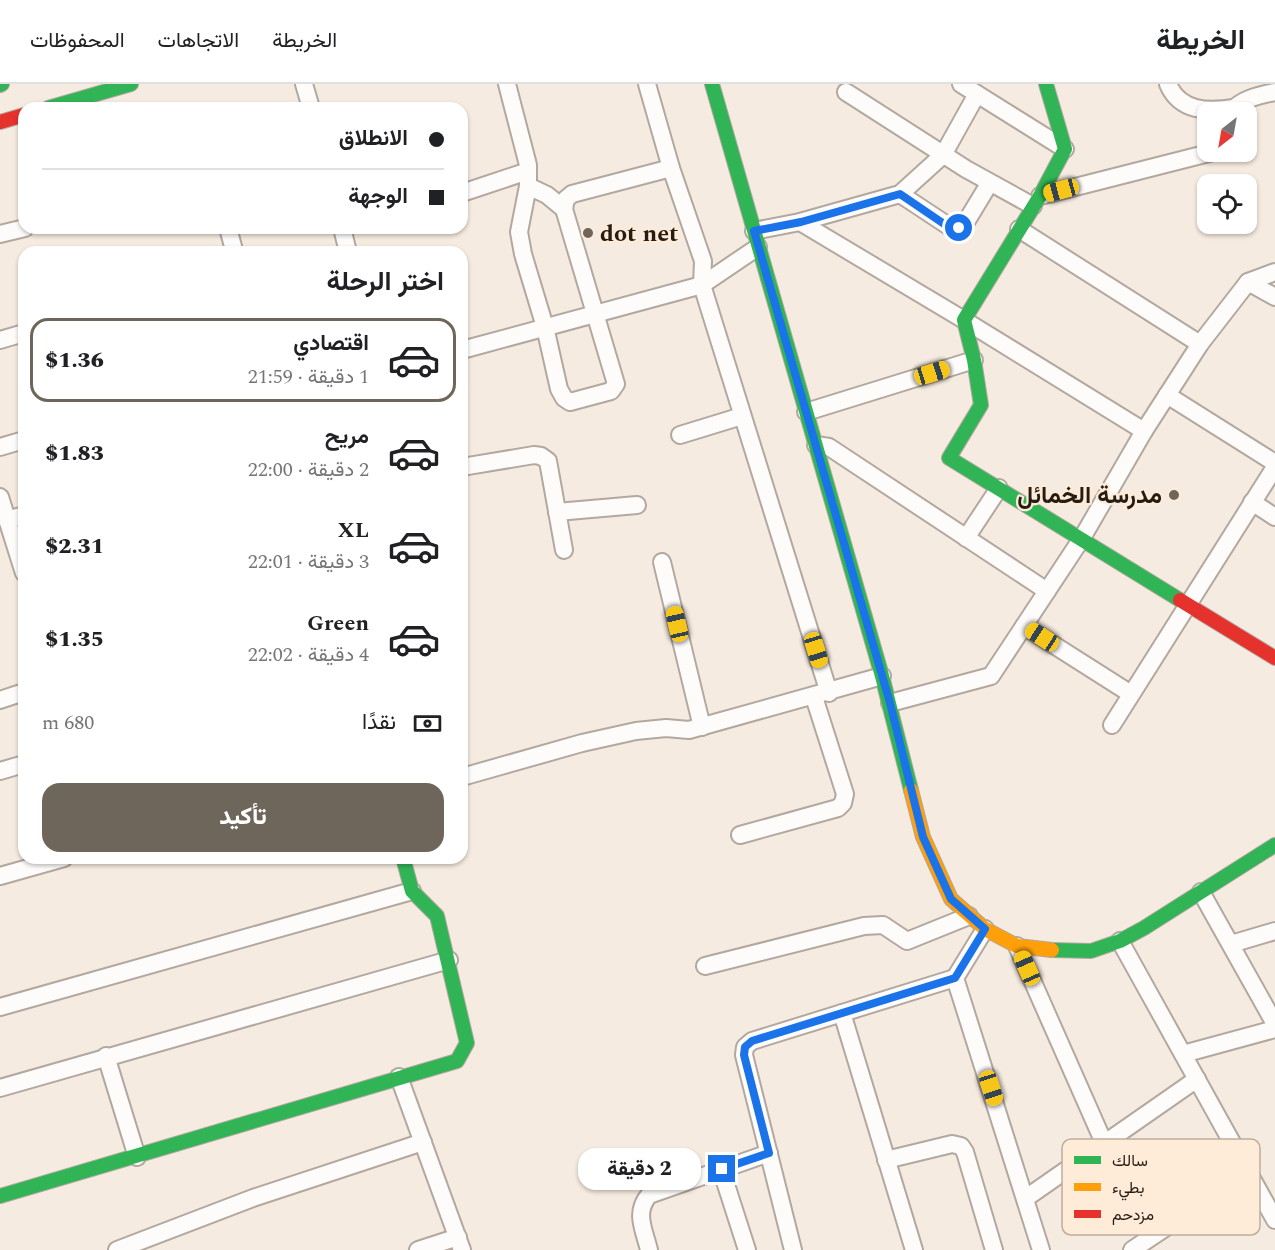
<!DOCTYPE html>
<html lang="ar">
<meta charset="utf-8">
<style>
:root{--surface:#fff;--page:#f2f2f2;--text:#202124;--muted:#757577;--line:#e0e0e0;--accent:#6e655b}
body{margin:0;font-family:Spectral,Vazirmatn,serif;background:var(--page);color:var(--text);direction:rtl;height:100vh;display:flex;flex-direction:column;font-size:22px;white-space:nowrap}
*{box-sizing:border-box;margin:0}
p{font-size:20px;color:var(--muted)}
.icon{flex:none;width:33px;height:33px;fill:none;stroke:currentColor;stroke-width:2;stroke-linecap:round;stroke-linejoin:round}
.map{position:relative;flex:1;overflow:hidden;direction:ltr}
.panel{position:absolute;left:18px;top:162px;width:450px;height:618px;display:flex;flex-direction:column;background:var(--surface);border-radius:18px;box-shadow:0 2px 4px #0004;direction:rtl}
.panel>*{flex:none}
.hud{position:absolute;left:18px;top:18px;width:450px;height:132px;border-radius:18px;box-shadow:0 2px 4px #0004;direction:rtl;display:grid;align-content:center;height:132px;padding:0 24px;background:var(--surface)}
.needle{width:39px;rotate:211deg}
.fabs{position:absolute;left:1197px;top:18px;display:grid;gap:12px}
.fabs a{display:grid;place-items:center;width:60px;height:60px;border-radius:12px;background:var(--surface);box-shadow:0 2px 4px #0004;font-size:30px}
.end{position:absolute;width:27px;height:27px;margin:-14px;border:8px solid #1a73e8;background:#fff;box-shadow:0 0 0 3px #fff}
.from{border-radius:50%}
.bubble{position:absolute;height:42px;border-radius:18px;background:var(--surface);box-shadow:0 2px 4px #0004;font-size:20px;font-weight:800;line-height:42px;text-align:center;direction:rtl}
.car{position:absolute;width:18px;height:36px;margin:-18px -9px;border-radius:8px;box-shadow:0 0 4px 2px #0007;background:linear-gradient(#f5c518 24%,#345 0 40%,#f5c518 0 76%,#345 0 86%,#f5c518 0)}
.hud b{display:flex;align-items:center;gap:21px;height:57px;font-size:22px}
.hud b+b{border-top:2px solid var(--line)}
.hud i{width:15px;height:15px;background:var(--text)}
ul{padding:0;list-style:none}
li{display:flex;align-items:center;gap:18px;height:84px;margin:0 12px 9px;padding:0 12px;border:3px solid transparent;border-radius:18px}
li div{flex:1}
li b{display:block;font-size:22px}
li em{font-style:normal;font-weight:800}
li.current{border-color:var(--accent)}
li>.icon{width:54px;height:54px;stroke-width:1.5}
h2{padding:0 24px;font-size:27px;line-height:72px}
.pay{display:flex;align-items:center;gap:15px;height:66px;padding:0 24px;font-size:22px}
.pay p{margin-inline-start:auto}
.primary-button{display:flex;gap:12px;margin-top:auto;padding:12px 24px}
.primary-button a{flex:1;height:69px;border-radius:18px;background:var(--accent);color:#fff;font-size:24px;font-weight:800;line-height:69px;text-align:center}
header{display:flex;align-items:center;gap:36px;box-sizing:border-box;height:84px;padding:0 30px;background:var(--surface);border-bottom:2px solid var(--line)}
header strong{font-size:28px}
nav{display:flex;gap:33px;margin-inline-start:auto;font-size:21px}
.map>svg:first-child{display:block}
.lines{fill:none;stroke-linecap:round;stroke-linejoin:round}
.street-casing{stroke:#b2a8a0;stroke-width:20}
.fast-casing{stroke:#b2a8a0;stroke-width:16}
.slow-casing{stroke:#b2a8a0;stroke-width:16}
.jam-casing{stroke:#b2a8a0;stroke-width:16}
.street{stroke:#fefcfa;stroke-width:16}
.fast{stroke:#30b455;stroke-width:14}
.slow{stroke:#ff9f0a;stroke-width:14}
.jam{stroke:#e5322d;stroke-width:14}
.route{stroke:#1a73e8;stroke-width:8}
.poi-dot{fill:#6e655b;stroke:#feebd8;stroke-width:2}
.labels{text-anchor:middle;stroke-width:4.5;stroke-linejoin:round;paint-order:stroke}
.poi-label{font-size:24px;font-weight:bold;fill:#251d14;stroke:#feebd8;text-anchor:start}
.key{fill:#feebd8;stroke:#bdad9d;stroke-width:1.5}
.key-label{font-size:16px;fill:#251d14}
</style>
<header>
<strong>الخريطة</strong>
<nav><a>الخريطة</a><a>الاتجاهات</a><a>المحفوظات</a></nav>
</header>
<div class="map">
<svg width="1275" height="1166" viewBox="0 0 1275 1166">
<rect width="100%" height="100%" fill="#f6ebe0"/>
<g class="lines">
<defs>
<g id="street">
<path d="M304 0 311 24"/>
<path d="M507 0 528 81V102L519 148 523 170 545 243 559 305 564 314 570 318 611 307 616 300 564 125 566 115 572 110 671 84"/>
<path d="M647 0 671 84 703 177 702 201 829 609"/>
<path d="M961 0 1065 65"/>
<path d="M1168 0C1180 28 1208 28 1234 24"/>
<path d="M846 8 966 85 1033 122"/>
<path d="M1231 28C1240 15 1260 11 1275 8"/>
<path d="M528 102 547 111 564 125"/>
<path d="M462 109 528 87"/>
<path d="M900 110 950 143 959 144 966 138 989 100"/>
<path d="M1040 112 1213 68"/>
<path d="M800 138 964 236 1144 347"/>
<path d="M228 144 234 166 233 168"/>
<path d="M342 144 348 168"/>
<path d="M1019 145 1200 260"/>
<path d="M754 147 800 138 900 110 943 71 977 10"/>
<path d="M0 150 25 144"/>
<path d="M1248 198 1275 213"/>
<path d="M0 256 24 249"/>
<path d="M462 266 702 201 758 163"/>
<path d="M1167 311 1275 379"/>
<path d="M806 328 974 276"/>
<path d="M680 351 742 332"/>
<path d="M816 361 829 363 1047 507"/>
<path d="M0 363 24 356"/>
<path d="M462 383 534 371 541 372 548 377 564 466"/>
<path d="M0 413 24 489"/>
<path d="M1252 418 1275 433"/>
<path d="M557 428 637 421"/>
<path d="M7 436 24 431"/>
<path d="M966 454 999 404"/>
<path d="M662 478 702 643"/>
<path d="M1024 542 1131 610"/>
<path d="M0 616 24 608"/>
<path d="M890 619 991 592 1082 454 1144 347 1200 260 1248 198 1275 188"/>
<path d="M1112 641 1275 383"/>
<path d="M0 687 24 680"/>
<path d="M462 693 582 659 636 647 666 644 689 646 882 592"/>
<path d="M740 751 838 724 843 719 845 710 814 613"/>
<path d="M0 792 64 774"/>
<path d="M1201 808 1275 940"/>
<path d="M985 845 955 894 1041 1166"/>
<path d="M1120 857 1275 1136"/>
<path d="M1231 860 1275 847"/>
<path d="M1017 862 1104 1059"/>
<path d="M705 882 864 842 883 841 907 857 969 832"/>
<path d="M0 923 412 807"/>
<path d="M842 929 914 1166"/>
<path d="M1183 970 1275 945"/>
<path d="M106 972 137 1073"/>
<path d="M399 993 462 1166"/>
<path d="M0 1004 449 876"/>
<path d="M886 1076 952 1060 961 1062 965 1068 994 1166"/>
<path d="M721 1085 747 1166"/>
<path d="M1026 1114 1197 995"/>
<path d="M117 1166 253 1114 423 1058"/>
<path d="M418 1166 458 1153"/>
<path d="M649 1166C644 1145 634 1129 649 1111L769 1069"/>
<path d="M793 1166 744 971 745 963 752 957 955 894"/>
<path d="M1132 1166 1249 1088"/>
</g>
<g id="fast">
<path d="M712 0 882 592 911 706"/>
<path d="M1046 0 1065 65 1040 112 964 236 974 276 981 321 949 374 1180 516"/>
<path d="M0 1 2 0"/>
<path d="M48 24 131 0"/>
<path d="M1052 866 1091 867 1120 857 1144 844 1275 761"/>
<path d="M0 1112 457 977 467 959 437 832 412 807 403 774"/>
</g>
<path id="slow" d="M911 706 923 753 951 815 985 845 1017 862 1052 866"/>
<g id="jam">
<path d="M0 38 24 31"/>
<path d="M1180 516 1275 574"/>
</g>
</defs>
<use href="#street" class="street-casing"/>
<use href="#fast" class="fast-casing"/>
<use href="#slow" class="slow-casing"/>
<use href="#jam" class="jam-casing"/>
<use href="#street" class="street"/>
<use href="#fast" class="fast"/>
<use href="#slow" class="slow"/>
<use href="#jam" class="jam"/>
</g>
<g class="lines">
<path class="route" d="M722 1085 769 1069 744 971 745 963 752 957 955 894 985 845 951 815 923 753 890 619 754 147 801 138 900 110 950 144H959"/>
</g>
<g class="poi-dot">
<circle cx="588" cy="149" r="6"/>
<circle cx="1174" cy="411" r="6"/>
</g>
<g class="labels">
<g class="poi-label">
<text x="600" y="157">dot net</text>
<text x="1162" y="419" text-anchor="end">مدرسة الخمائل</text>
</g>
</g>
<rect x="1062" y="1055" width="198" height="96" rx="9" class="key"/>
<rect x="1074" y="1072" width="27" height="8" fill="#30b455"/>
<rect x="1074" y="1099" width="27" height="8" fill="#ff9f0a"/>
<rect x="1074" y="1126" width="27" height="8" fill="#e5322d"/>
<g class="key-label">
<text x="1112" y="1082">سالك</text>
<text x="1112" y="1109">بطيء</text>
<text x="1112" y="1136">مزدحم</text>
</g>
</svg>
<div class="fabs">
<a><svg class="needle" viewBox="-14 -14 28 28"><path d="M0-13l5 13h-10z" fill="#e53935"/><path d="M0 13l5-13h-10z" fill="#757577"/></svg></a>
<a><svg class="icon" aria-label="locate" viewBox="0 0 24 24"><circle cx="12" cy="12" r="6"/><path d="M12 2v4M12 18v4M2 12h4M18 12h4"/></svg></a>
</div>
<i class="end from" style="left:959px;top:144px"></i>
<i class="end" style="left:722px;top:1085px"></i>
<div class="bubble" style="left:578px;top:1064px;width:123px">2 دقيقة</div>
<i class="car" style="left:1061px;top:106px;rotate:255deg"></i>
<i class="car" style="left:932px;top:289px;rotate:73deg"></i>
<i class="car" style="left:677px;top:540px;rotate:347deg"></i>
<i class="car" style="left:1042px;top:553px;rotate:303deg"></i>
<i class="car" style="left:816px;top:566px;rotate:163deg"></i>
<i class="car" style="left:1027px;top:884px;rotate:336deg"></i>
<i class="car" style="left:991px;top:1004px;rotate:162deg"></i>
<div class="hud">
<b><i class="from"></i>الانطلاق</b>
<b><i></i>الوجهة</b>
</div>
<section class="panel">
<h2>اختر الرحلة</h2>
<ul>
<li class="current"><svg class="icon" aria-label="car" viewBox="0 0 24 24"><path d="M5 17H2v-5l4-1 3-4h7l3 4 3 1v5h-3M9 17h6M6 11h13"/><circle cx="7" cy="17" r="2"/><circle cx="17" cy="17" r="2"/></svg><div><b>اقتصادي</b><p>1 دقيقة · 21:59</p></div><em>$1.36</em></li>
<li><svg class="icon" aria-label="car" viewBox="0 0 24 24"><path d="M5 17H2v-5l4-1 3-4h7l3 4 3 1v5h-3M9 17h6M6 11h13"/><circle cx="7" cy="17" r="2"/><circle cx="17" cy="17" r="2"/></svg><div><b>مريح</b><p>2 دقيقة · 22:00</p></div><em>$1.83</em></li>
<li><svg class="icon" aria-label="car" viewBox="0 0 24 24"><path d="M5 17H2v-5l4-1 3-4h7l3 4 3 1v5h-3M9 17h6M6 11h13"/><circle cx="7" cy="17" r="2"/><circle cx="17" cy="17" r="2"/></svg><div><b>XL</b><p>3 دقيقة · 22:01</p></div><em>$2.31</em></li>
<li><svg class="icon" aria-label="car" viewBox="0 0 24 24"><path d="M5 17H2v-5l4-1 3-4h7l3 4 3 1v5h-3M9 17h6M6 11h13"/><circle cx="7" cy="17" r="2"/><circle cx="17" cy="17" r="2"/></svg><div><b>Green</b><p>4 دقيقة · 22:02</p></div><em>$1.35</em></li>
</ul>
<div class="pay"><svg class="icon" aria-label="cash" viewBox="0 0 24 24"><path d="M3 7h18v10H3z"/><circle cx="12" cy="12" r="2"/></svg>نقدًا<p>680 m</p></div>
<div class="primary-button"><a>تأكيد</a></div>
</section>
</div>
